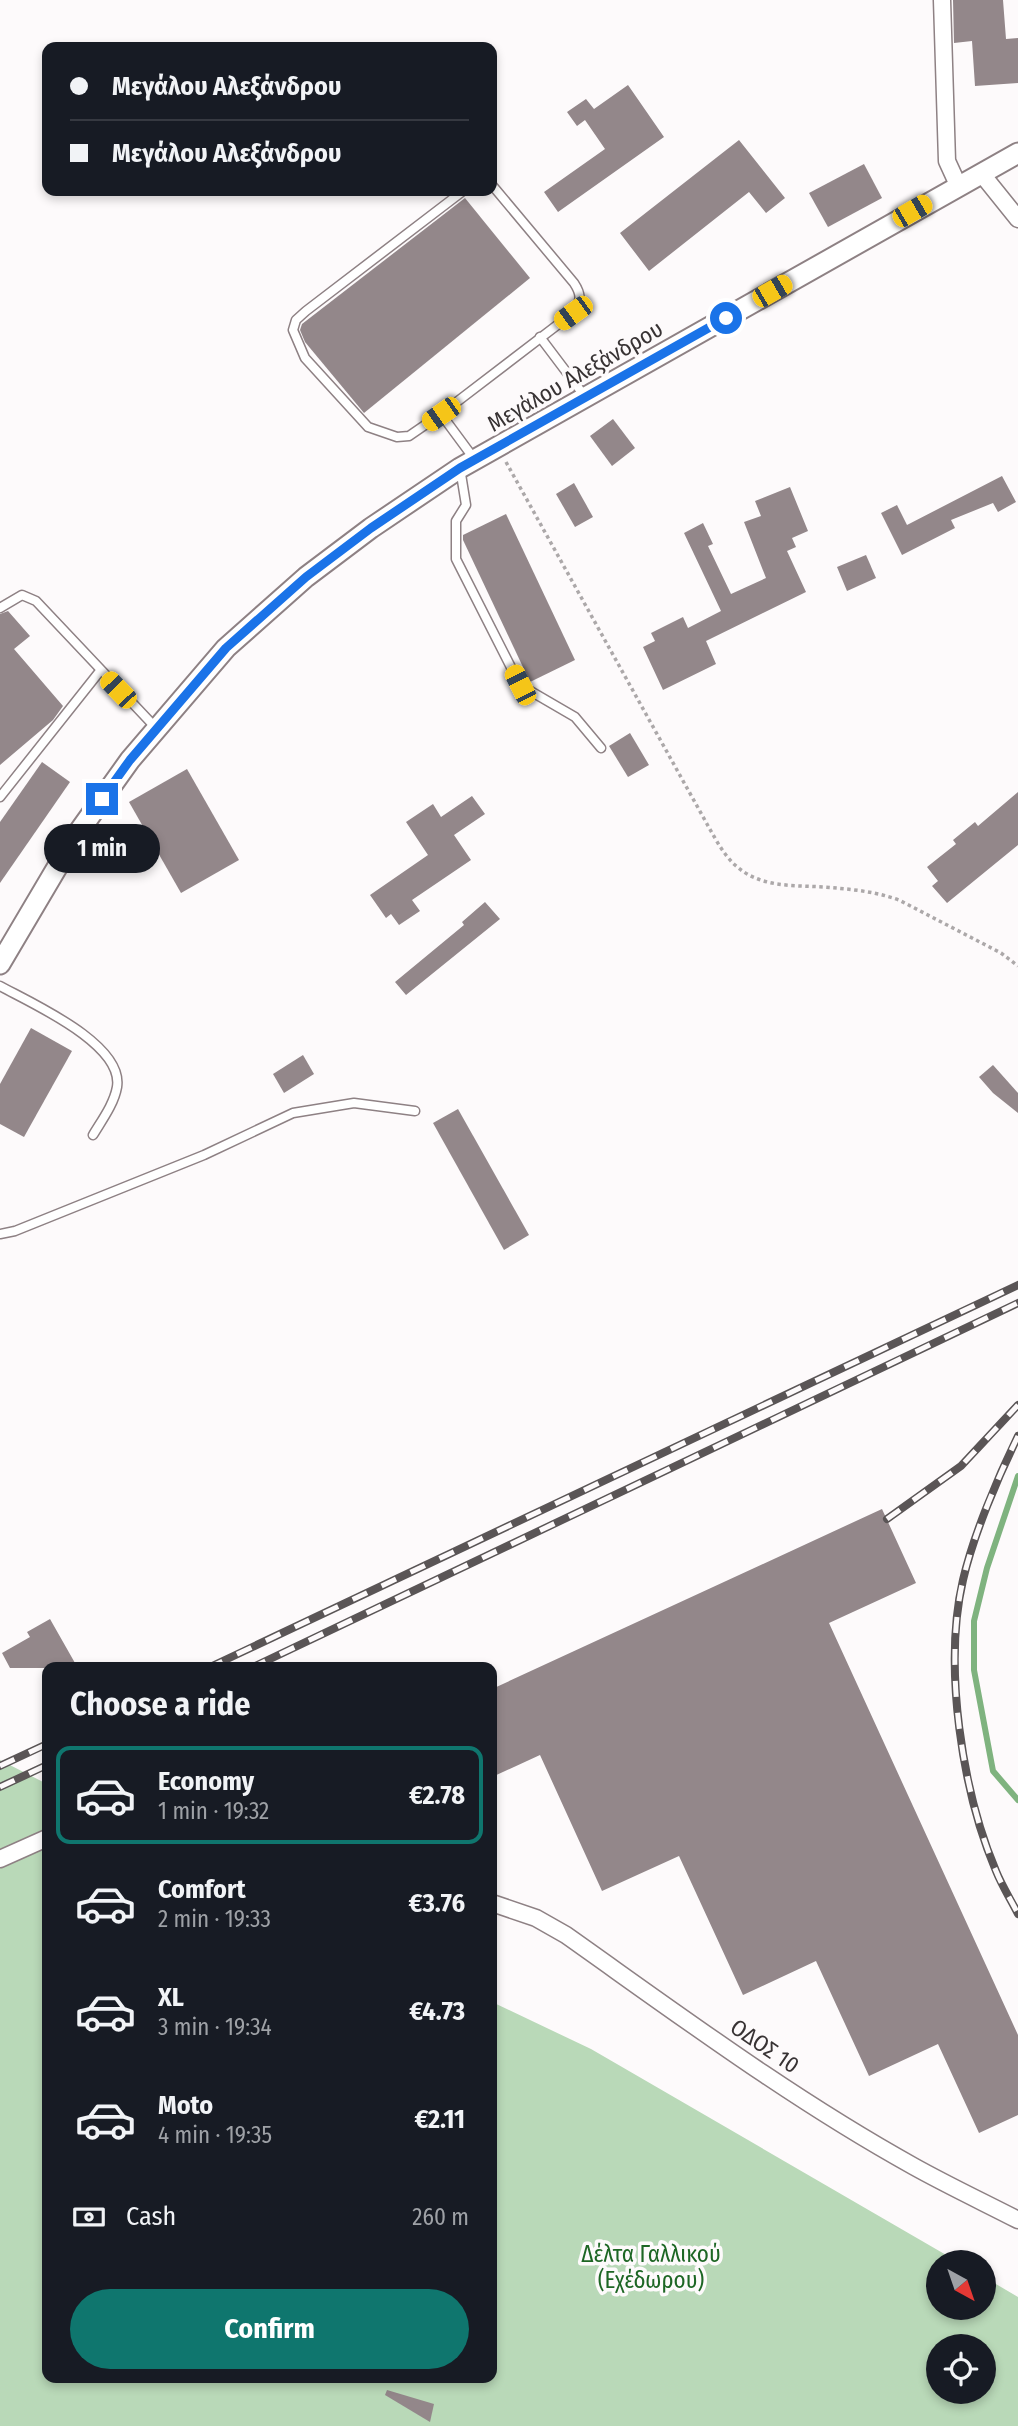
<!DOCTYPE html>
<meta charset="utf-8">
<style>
:root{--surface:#171b24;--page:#242831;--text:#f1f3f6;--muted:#9ea1a6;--line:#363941;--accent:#0f766e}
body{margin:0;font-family:"Fira Sans Condensed",sans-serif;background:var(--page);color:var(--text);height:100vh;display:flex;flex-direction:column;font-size:26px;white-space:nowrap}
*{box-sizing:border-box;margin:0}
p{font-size:23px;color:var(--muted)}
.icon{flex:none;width:38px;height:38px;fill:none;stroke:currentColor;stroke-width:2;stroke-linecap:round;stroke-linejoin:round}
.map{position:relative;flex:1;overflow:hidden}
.sheet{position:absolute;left:42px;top:1662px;width:455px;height:721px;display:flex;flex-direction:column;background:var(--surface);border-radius:14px;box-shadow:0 4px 10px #0003}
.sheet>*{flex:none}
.hud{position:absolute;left:42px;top:42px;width:455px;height:154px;border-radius:14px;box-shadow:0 4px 10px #0003;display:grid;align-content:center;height:154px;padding:0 28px;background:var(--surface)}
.needle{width:46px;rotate:140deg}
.buttons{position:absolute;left:926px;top:2250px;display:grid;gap:14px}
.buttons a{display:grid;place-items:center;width:70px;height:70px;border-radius:50%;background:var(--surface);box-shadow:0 4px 10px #0003;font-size:35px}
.end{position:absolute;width:32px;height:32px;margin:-16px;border:9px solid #1a73e8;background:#fff;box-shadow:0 0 0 4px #fff}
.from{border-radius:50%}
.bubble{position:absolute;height:49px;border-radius:24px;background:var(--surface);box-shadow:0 4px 10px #0003;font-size:23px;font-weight:700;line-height:49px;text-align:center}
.car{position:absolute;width:21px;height:42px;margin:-21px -10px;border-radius:9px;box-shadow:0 0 5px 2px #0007;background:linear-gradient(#f5c518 24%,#345 0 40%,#f5c518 0 76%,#345 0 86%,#f5c518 0)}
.hud b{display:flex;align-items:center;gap:24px;height:66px;font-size:26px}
.hud b+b{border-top:2px solid var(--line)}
.hud i{width:18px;height:18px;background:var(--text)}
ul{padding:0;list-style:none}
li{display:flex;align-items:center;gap:21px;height:98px;margin:0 14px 10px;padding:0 14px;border:4px solid transparent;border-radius:14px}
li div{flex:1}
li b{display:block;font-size:26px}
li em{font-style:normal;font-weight:700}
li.selected{border-color:var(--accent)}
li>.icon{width:63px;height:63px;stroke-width:1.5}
h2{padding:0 28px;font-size:32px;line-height:84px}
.pay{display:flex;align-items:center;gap:18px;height:77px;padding:0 28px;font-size:26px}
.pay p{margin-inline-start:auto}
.action{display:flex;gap:14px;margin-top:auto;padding:14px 28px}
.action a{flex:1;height:80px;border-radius:42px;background:var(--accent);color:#fff;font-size:28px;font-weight:700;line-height:80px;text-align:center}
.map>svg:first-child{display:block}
.green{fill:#b9d9b8;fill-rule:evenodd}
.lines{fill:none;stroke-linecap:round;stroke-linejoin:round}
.stream{stroke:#7fb37f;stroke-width:6}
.building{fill:#93878a}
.service-casing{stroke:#8e8184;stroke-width:11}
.minor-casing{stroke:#8e8184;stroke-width:19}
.tertiary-casing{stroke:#8e8184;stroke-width:23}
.path{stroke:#aca8a9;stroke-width:3.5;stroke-dasharray:3.5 3.5;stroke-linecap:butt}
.service{stroke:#fff;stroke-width:8}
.minor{stroke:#fff;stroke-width:16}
.tertiary{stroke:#fff;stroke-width:19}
.rail-casing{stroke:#5a5556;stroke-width:8}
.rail{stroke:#fdfafb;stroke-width:5;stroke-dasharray:16;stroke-linecap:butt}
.route{stroke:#1a73e8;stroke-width:9}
.labels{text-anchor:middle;stroke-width:7;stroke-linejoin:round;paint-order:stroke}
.street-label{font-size:23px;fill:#383334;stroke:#fdfafb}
.park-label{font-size:23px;fill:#1d6624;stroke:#fdfafb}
</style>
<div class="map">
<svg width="1018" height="2426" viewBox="0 0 1018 2426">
<rect width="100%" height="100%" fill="#fdfafb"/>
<path class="green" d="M0 1760 47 1784V2378H492V2002L591 2049 960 2263H938V2308H984V2277L1018 2297V2426H0ZM938 2347H984V2392H938Z"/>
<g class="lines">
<path class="stream" d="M1018 1476 987 1568 974 1621V1670L993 1771 1018 1800"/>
</g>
<g class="building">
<path d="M953 0H1003L1006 39 1018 38V83L975 86 972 41 954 43Z"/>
<path d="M628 85 664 137 558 212 544 192 605 149 585 120 577 126 567 112 586 99 594 109Z"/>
<path d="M739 140 785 198 766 213 749 192 649 271 620 233Z"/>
<path d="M864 164 882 198 828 227 809 193Z"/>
<path d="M465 198 530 278 364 413 305 342 300 330 302 324Z"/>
<path d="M613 419 635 448 612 466 590 436Z"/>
<path d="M1002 476 1016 502 998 512 993 503 951 520 955 528 902 555 881 513 897 505 907 525Z"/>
<path d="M574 483 593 517 575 527 556 494Z"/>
<path d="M790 487 808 531 792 538 796 547 787 551 806 592 706 641 716 664 663 690 643 647 655 641 651 633 683 617 688 628 721 611 684 533 703 523 713 544 708 546 731 594 766 578 744 522 761 516 755 501Z"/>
<path d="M506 514 575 660 530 682 463 540V535Z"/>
<path d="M866 555 876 578 847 591 837 567Z"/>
<path d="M8 611 30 636 14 649 63 706 53 720 0 765V614Z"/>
<path d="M630 733 649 765 628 777 609 746Z"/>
<path d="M42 762 70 782 0 883V822Z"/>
<path d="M187 769 239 860 181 893 129 802Z"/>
<path d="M1018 792V845L947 903 932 886 938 881 927 867 956 844 953 840 975 822 978 826Z"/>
<path d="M472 796 485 814 454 835 471 860 412 900 420 911 399 925 391 914 386 918 370 895 428 855 406 822 433 804 441 817Z"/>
<path d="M485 902 500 919 406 995 395 982 464 925 462 922Z"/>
<path d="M31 1028 72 1051 24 1137 0 1124V1084Z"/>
<path d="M303 1055 314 1074 284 1093 273 1074Z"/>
<path d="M993 1065 1018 1093V1113L993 1093 979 1077Z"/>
<path d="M458 1109 529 1235 504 1250 433 1123Z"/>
<path d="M882 1509 916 1583 829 1623 1018 2035V2115L979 2133 938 2044 869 2076 816 1961 743 1995 679 1856 602 1891 540 1755 492 1777V1689Z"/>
<path d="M50 1619 75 1663 66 1668H10L2 1653 30 1637 27 1632Z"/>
<path d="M387 2390 434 2404 430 2422 385 2395Z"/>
</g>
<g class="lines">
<defs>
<g id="service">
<path d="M463 191 306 311 296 320 293 330 305 358 368 427 397 437 409 436 441 414 573 313C581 301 582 295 574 283L492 185"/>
<path d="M540 337 586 398"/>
<path d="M441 414 475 460"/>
<path d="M460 468 466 505 456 521V559L520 685 575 717 601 748"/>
<path d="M0 608 22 595 36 601 156 728"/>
<path d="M0 797 100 671"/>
<path d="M0 986C31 1003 124 1044 117 1087 114 1104 102 1120 93 1135"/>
<path d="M0 1234 15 1231 204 1155 293 1113 354 1103 415 1111"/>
</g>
<g id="minor">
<path d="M942 0 947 161 958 185"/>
<path d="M981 173 1018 219"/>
<path d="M0 1859 47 1838"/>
<path d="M492 1903 536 1918 566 1935C679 2015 792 2099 913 2166 947 2185 983 2202 1018 2220"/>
</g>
<path id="tertiary" d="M0 964 75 837 130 760 226 648 306 577 371 528 460 468 1018 153"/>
</defs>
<use href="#service" class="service-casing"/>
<use href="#minor" class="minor-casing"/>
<use href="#tertiary" class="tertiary-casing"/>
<path class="path" d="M506 462 707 824C715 838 723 854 735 865 760 888 792 885 823 887 849 889 874 891 899 900L1001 953 1018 966"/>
<use href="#service" class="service"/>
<use href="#minor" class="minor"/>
<use href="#tertiary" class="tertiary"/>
<defs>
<g id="rail">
<path d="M1018 1436C998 1477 973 1536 963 1580 943 1666 962 1791 996 1871 1002 1886 1011 1900 1018 1914"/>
<path d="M887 1519 961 1466 1018 1405"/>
<path d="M208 1668 1018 1285"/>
<path d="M251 1668 1018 1303"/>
<path d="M0 1766 47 1744"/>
<path d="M0 1787 47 1765"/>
</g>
</defs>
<use href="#rail" class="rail-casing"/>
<use href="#rail" class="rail"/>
</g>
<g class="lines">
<path class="route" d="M102 799 130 760 226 648 306 577 371 528 460 468 726 318"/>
</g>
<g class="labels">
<g class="street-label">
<text transform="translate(575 376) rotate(-30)" y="8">Μεγάλου Αλεξάνδρου</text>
<text transform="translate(765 2046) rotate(34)" y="8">ΟΔΟΣ 10</text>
</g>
<g class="park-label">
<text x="651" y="2262">Δέλτα Γαλλικού<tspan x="651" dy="26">(Εχέδωρου)</tspan></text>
</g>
</g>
</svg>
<div class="buttons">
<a><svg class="needle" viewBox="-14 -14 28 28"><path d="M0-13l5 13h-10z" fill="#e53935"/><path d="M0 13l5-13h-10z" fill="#9ea1a6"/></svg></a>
<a><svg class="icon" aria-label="locate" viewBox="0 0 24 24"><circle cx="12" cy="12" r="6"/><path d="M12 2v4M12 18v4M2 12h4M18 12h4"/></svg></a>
</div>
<i class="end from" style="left:726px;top:318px"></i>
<i class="end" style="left:102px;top:799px"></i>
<div class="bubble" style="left:44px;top:824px;width:116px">1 min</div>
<i class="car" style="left:912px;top:211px;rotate:60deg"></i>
<i class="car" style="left:772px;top:291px;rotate:60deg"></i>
<i class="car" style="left:573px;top:313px;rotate:234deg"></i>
<i class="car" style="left:441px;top:414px;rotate:235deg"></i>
<i class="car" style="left:520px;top:685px;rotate:333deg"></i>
<i class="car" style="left:118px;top:690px;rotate:316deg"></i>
<div class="hud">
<b><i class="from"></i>Μεγάλου Αλεξάνδρου</b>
<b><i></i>Μεγάλου Αλεξάνδρου</b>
</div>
<section class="sheet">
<h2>Choose a ride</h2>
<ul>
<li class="selected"><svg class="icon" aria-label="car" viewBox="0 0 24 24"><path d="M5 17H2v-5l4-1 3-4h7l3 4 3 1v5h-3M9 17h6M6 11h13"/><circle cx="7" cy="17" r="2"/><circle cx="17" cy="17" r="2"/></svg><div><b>Economy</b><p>1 min · 19:32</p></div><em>€2.78</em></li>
<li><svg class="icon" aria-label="car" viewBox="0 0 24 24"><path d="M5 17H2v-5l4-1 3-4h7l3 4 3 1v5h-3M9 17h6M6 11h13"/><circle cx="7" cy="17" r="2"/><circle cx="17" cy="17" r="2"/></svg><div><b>Comfort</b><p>2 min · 19:33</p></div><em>€3.76</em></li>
<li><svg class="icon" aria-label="car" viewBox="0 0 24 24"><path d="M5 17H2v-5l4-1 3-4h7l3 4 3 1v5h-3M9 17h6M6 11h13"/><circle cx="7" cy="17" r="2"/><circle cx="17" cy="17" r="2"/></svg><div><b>XL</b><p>3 min · 19:34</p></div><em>€4.73</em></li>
<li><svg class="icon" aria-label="car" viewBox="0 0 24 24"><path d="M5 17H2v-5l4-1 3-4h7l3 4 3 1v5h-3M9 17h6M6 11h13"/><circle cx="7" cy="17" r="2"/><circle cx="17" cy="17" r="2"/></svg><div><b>Moto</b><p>4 min · 19:35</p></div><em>€2.11</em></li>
</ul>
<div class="pay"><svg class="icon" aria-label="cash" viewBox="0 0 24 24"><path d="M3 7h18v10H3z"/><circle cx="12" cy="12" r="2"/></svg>Cash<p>260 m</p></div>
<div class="action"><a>Confirm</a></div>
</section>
</div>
